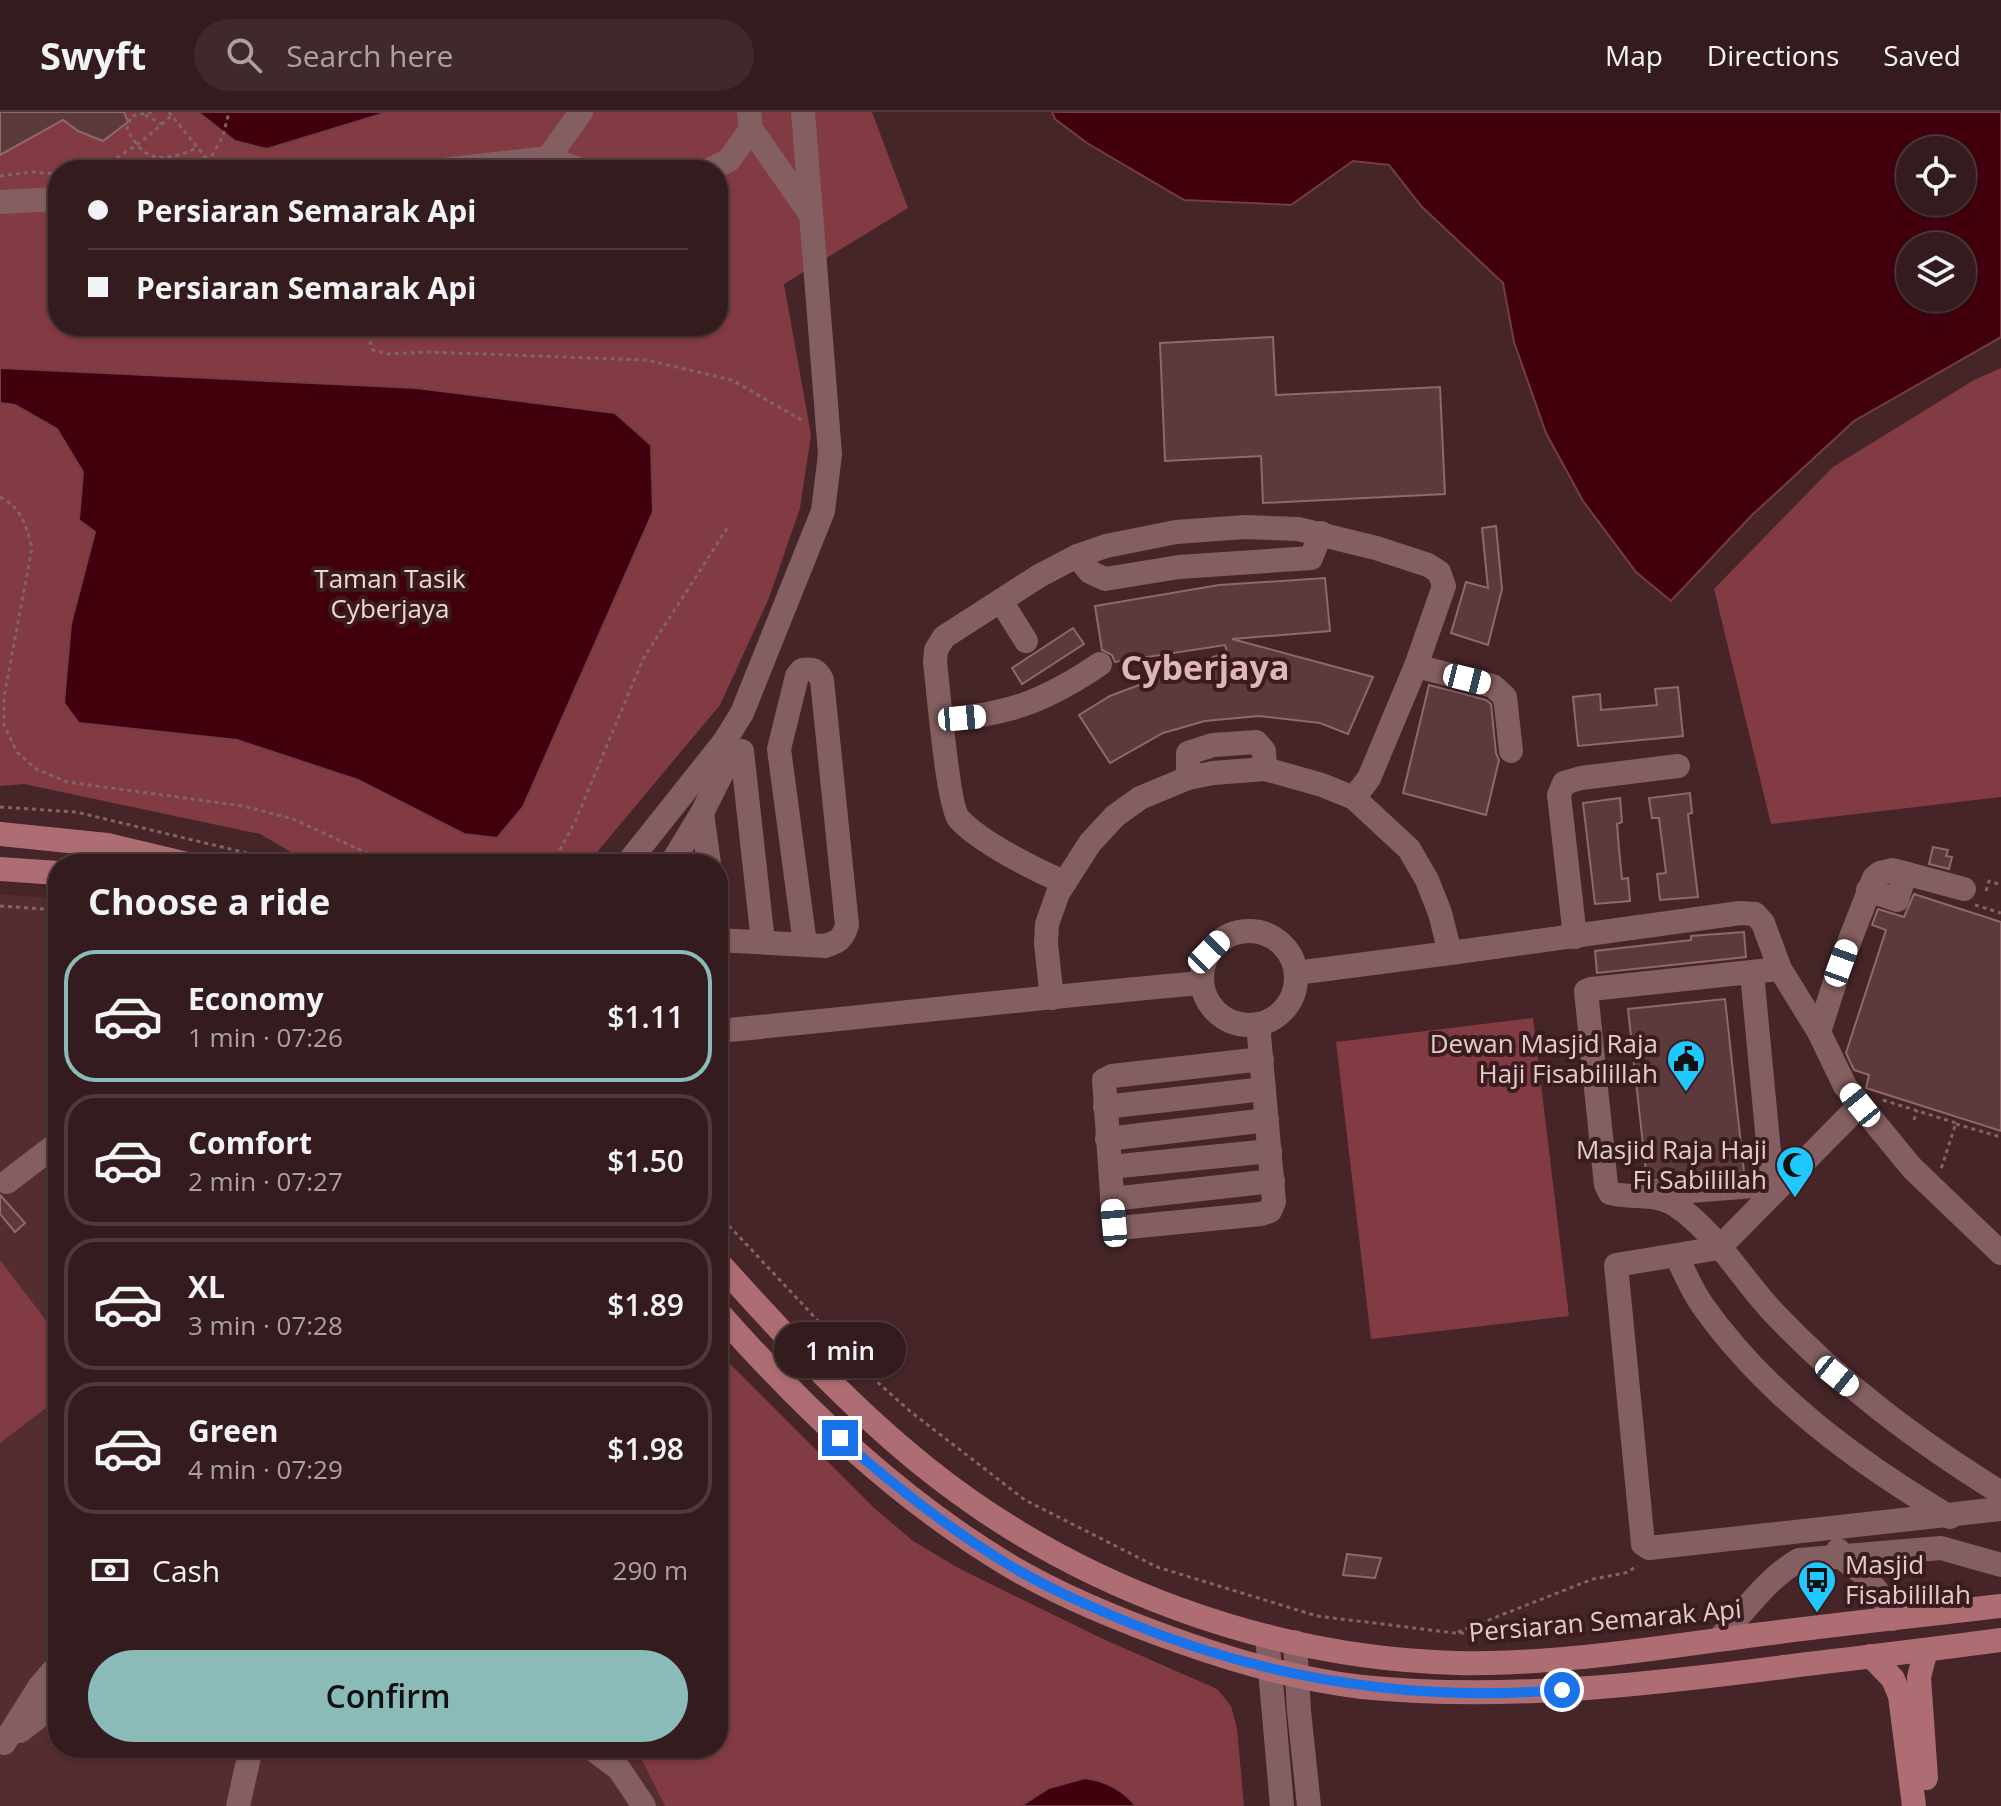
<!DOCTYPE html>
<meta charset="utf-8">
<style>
:root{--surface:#341c1e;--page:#3f292b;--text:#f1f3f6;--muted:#a9a1a4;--line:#4e3a3c;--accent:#8bbbb9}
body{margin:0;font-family:"Open Sans",sans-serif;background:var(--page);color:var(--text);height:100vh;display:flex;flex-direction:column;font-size:30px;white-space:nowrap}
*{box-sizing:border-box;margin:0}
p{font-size:26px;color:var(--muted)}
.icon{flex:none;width:44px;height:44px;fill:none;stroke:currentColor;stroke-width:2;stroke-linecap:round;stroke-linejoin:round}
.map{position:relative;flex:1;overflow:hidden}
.drawer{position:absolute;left:48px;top:742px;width:680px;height:904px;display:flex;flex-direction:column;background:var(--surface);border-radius:32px;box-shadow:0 2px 6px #0004,0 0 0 2px var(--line)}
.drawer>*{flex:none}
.top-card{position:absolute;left:48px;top:48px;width:680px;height:176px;border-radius:32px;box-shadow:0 2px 6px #0004,0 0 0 2px var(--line);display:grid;align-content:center;height:176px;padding:0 40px;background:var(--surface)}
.tools{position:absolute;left:1896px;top:24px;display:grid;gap:16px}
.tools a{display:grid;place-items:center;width:80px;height:80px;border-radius:50%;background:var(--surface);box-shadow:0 2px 6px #0004,0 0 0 2px var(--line);font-size:40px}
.end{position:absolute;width:36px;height:36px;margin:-18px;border:10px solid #1a73e8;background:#fff;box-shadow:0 0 0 4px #fff}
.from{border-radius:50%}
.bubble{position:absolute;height:56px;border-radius:28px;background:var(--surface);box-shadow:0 2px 6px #0004,0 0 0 2px var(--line);font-size:26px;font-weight:600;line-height:56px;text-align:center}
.car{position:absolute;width:24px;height:48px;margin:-24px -12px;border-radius:10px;box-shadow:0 0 6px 2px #0007;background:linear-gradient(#fff 24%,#345 0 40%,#fff 0 76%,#345 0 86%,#fff 0)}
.top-card b{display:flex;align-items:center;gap:28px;height:76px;font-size:30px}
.top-card b+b{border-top:2px solid var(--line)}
.top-card i{width:20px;height:20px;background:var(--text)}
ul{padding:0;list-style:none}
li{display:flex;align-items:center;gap:24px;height:132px;margin:0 16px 12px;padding:0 24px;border:4px solid var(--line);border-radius:32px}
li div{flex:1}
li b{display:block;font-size:30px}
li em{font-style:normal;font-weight:600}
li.active{border-color:var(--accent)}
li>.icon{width:72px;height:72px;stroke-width:1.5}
h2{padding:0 40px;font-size:36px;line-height:96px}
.pay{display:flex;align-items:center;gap:20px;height:88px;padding:0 40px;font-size:30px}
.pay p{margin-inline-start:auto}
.action{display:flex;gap:16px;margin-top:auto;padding:16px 40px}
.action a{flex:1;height:92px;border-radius:48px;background:var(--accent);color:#111;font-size:32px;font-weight:600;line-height:92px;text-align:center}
header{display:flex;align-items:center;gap:48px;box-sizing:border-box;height:112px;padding:0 40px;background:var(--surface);border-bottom:2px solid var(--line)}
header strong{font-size:38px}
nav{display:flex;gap:44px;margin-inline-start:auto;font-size:28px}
.search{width:560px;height:72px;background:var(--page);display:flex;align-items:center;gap:20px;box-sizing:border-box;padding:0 28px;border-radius:44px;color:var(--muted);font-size:30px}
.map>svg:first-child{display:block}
.built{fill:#542d30}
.green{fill:#823b42;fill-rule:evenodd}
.water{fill:#42000e;stroke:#723d47;stroke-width:2;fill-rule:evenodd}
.building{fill:#5c3a3c;stroke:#8e686a;stroke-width:2}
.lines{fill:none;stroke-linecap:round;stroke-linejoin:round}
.path{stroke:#806467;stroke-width:3;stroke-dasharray:4 4;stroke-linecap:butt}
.minor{stroke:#845f61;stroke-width:24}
.major{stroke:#ad6d72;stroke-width:24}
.route{stroke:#1a73e8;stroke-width:10}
.labels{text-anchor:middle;stroke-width:8;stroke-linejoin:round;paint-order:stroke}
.park-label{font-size:26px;fill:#f2d6d7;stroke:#3a1b1e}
.poi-label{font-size:26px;fill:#e1cbcc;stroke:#3a1b1e;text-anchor:end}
.street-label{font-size:26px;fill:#e1cbcc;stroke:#3a1b1e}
.district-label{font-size:34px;font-weight:bold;fill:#dfb5b7;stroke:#3a1b1e}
</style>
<header>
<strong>Swyft</strong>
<div class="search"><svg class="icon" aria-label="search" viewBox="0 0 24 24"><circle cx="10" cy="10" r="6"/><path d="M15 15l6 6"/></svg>Search here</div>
<nav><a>Map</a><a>Directions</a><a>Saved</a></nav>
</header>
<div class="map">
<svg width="2001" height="1694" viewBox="0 0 2001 1694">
<rect width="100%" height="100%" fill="#452528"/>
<path class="built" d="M0 782 58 787V1636H718V1240L873 1395 913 1429 960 1457 1103 1527 1217 1577 1231 1594 1237 1617 1244 1694H0Z"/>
<g class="green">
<path d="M0 0H872L908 96 784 172 811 323 800 396 769 486 720 593 587 752H312L260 722 24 672 0 674ZM58 58H718V214H58Z"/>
<path d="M2001 256V685L1771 712 1714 477 1833 355 1974 268Z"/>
<path d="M1533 906 1569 1204 1371 1227 1336 930Z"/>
<path d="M0 1148 58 1224V1287L0 1331Z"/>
<path d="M718 1240 873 1395 913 1429 960 1457 1103 1527 1217 1577 1231 1594 1237 1617 1244 1694H665L636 1636H718Z"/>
</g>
<g class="water">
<path d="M198 0H388L267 37 235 29Z"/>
<path d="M1052 0H2001V225L1854 309 1751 404 1671 489 1636 460 1583 389 1546 321 1514 230 1503 171 1422 95 1389 53 1353 49 1291 93 1184 88 1087 31 1055 7ZM1962 38V90H1910V38ZM1910 134H1962V186H1910Z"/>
<path d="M0 256 416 276 615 301 651 333 653 400 523 695 497 726 464 722 358 668 237 628 79 611 64 591 71 512 95 420 79 408 83 360 57 317 15 293 0 291Z"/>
<path d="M1085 1666C1106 1669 1123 1678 1136 1694H1021L1049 1676Z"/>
</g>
<g class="building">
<path d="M0 0H124L128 10 103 29 78 19 63 8 0 43Z"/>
<path d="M1273 225 1276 283 1440 275 1445 382 1263 391 1261 344 1165 349 1160 231Z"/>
<path d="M1496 414 1502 477 1488 533 1451 521 1466 470 1488 476 1482 416Z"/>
<path d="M1325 466 1330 519 1232 527 1373 565 1348 622 1320 611 1259 604 1205 609 1163 621 1110 651 1079 603 1110 584 1227 540 1225 533 1115 550 1112 543 1102 538 1095 494 1219 473Z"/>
<path d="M1073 516 1084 532 1022 572 1012 556Z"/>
<path d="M1429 573 1486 588 1491 592 1496 641 1499 648 1486 703 1403 681Z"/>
<path d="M1678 575 1683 624 1578 634 1573 585 1600 582 1601 598 1657 593 1655 577Z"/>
<path d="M1690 681 1692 701 1688 702 1698 785 1660 788 1657 762 1666 761 1659 706H1652L1649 686Z"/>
<path d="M1620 686 1622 710 1617 712 1619 737 1622 767 1628 766 1630 789 1595 792 1583 691Z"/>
<path d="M1933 735 1948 738 1946 744 1952 745 1949 757 1929 752Z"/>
<path d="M1914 782 2001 810V1019L1866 976 1869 963 1854 958 1846 941 1886 818 1872 813 1878 797 1904 805Z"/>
<path d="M1744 820 1746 845 1597 861 1595 839 1691 828V824Z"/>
<path d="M1725 887 1744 1060 1647 1069 1628 897Z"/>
<path d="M0 1083 25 1111 15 1120 0 1102Z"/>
<path d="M1347 1442 1381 1446 1375 1466 1343 1463Z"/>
</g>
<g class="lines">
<g class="path">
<path d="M152 0 131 4 127 17C145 52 164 50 197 36"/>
<path d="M169 0 210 51 226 58"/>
<path d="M145 3 162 12"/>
<path d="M87 58C119 49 146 27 171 4"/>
<path d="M204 58 223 24 229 0"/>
<path d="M0 64 31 60 58 62"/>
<path d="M364 214 373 238 387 242 428 240 646 248 732 268 805 310"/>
<path d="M0 385C22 396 26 414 32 436L4 585V613L17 640 36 657 67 670 243 694 293 707 391 752"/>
<path d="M0 695 76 700 251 742 274 752"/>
<path d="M552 752 575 710 643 547 728 415"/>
<path d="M1986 779 1989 769 2001 773"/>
<path d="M1975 793 2001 801"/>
<path d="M0 794 58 798"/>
<path d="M1883 988 1956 1011 1941 1057"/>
<path d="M1914 1008 1917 998"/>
<path d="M1956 1012 2001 1025"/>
<path d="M718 1102 866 1260 911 1300 1025 1388 1157 1455 1317 1504 1455 1521 1517 1522 1707 1507"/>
<path d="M1458 1520 1593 1467 1625 1461 1638 1454"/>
</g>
<g class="minor">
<path d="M749 0 751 17 811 103"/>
<path d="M548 46 581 0"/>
<path d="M442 58 548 46 582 58"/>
<path d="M709 58 729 48 751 17"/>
<path d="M0 90 58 87"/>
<path d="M1077 444 1090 460 1105 467 1179 455 1311 446 1321 421"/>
<path d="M1001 489 1026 529"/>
<path d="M1416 554 1493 574 1505 585 1511 639"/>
<path d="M942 608C1009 602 1044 590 1100 552"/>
<path d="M742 639 763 830"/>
<path d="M1188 666V641L1213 633 1256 630 1264 639 1265 657"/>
<path d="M702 701 709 752"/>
<path d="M627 752 724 630 742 601 823 399 830 342 803 0"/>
<path d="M671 752 702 701 734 637"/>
<path d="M1064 770C1035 758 980 730 959 707 948 695 938 575 935 550L936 538 944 525 1039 464 1077 444 1106 434 1176 420 1245 415 1298 417 1376 436 1428 453 1439 460 1444 474 1416 554 1369 666 1354 686"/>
<path d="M1964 777 1893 758 1880 761 1874 766 1841 851 1819 920 1845 974 1871 1006 1912 1056 2001 1141"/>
<path d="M1868 778 1897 788 1905 762"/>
<circle cx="1249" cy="866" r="47"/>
<path d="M1575 825 1559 683 1564 671 1581 666 1678 654"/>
<path d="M718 828 825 834C838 830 843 827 847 813L822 568C817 558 813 556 802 558L797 564 779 637 805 832"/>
<path d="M1450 841 1740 801 1755 802 1763 811 1780 857 1819 920"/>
<path d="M1780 857 1591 877 1586 879 1606 1073 1610 1081C1631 1087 1655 1080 1675 1093 1715 1119 1741 1166 1773 1200 1842 1273 1916 1328 2001 1381"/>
<path d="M1752 861 1772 1072"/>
<path d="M1052 886 1046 832 1047 812 1058 781 1090 731 1115 704 1140 686 1188 666 1213 661 1265 657 1322 673 1354 686 1409 737 1427 768 1440 801 1450 841 1296 861"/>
<path d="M1258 912 1274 1090 1270 1099 1261 1102 1119 1116 1114 1111 1104 968 1112 964 1262 947"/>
<path d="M718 919C879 904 1040 885 1202 871"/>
<path d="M1860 993 1719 1136 1616 1153 1643 1432 1649 1436 2001 1397"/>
<path d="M1105 995 1264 977"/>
<path d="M1107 1027 1267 1008"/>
<path d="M1110 1055 1270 1039"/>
<path d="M7 1070 58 1031"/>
<path d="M1653 1082 1781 1072"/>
<path d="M1112 1087 1273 1069"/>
<path d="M1677 1145C1685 1161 1692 1179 1703 1194 1766 1283 1857 1350 1950 1405"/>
<path d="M1838 1438 1839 1444 1864 1462 1883 1487 1892 1507"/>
<path d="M1267 1524 1282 1694"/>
<path d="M1718 1528C1744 1500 1766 1467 1799 1448L1941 1436 2001 1453"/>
<path d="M1295 1530 1299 1599 1309 1694"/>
<path d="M20 1619 58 1590"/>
<path d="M4 1631 40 1574 58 1553"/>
<path d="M591 1636 619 1657 644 1694"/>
<path d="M238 1694 251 1636"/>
</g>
<g class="major">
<path d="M0 722 107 733 187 752"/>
<path d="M0 757 58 761"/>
<path d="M718 1150C783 1222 849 1294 925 1355 1073 1474 1267 1546 1457 1551 1551 1553 1653 1537 1747 1524 1831 1513 1916 1504 2001 1494"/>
<path d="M718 1200C804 1297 898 1387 1010 1454 1064 1486 1124 1510 1184 1531 1241 1551 1301 1568 1362 1575 1503 1589 1644 1573 1784 1555 1856 1546 1929 1538 2001 1528"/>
<path d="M1871 1544 1893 1567 1900 1584 1914 1694"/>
<path d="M1926 1666 1919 1565 1926 1538"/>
</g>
</g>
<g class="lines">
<path class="route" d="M840 1326C893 1373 949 1417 1009 1453 1047 1476 1089 1494 1130 1511 1267 1567 1413 1590 1562 1578"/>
</g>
<defs>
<symbol id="civic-pin" viewBox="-11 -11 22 30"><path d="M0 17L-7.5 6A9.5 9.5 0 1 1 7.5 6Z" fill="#1fc9fd" stroke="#3a1b1e"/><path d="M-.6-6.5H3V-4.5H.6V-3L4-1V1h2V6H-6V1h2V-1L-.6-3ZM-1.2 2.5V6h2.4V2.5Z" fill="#111"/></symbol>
<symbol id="mosque-pin" viewBox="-11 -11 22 30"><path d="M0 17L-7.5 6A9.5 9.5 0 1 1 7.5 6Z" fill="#1fc9fd" stroke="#3a1b1e"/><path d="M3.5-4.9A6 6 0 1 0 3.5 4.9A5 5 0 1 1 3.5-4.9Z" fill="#111"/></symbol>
<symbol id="bus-pin" viewBox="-11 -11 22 30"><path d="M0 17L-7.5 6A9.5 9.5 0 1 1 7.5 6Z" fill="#1fc9fd" stroke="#3a1b1e"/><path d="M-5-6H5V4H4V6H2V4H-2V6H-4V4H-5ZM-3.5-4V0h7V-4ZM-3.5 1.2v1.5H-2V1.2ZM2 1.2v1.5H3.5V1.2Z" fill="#111"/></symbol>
</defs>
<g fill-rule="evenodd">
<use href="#civic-pin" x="1664" y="925" width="44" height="60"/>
<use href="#mosque-pin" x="1773" y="1031" width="44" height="60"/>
<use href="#bus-pin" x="1795" y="1446" width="44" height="60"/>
</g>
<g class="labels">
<g class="park-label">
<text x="390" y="476">Taman Tasik<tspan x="390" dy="30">Cyberjaya</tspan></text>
</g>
<g class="poi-label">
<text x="1658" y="941">Dewan Masjid Raja<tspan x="1658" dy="30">Haji Fisabilillah</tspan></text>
<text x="1767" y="1047">Masjid Raja Haji<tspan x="1767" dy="30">Fi Sabilillah</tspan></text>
<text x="1845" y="1462" text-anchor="start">Masjid<tspan x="1845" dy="30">Fisabilillah</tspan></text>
</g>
<g class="street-label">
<text transform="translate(1605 1509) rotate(-5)" y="9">Persiaran Semarak Api</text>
</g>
<g class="district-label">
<text x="1205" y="568">Cyberjaya</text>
</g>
</g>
</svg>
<div class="tools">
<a><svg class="icon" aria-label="locate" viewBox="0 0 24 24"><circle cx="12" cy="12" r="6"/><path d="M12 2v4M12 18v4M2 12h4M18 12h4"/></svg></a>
<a><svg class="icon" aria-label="layers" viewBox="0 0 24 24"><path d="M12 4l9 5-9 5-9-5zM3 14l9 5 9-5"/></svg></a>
</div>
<i class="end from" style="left:1562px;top:1578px"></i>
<i class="end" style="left:840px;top:1326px"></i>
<div class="bubble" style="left:774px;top:1210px;width:132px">1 min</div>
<i class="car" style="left:1467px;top:567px;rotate:104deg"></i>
<i class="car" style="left:962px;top:606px;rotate:85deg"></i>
<i class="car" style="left:1209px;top:840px;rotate:44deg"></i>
<i class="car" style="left:1841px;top:851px;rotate:20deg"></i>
<i class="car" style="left:1860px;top:993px;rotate:321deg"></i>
<i class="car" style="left:1114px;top:1111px;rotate:355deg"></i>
<i class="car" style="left:1837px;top:1264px;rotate:129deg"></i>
<div class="top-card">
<b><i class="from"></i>Persiaran Semarak Api</b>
<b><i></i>Persiaran Semarak Api</b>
</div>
<section class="drawer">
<h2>Choose a ride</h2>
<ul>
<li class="active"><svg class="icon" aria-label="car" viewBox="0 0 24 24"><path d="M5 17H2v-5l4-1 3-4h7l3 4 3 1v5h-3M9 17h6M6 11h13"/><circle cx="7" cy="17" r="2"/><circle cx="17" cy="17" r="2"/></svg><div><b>Economy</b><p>1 min · 07:26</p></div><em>$1.11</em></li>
<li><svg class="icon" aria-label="car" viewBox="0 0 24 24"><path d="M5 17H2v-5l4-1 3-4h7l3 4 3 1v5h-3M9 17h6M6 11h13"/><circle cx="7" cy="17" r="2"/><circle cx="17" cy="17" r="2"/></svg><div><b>Comfort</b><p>2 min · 07:27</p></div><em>$1.50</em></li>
<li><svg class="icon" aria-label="car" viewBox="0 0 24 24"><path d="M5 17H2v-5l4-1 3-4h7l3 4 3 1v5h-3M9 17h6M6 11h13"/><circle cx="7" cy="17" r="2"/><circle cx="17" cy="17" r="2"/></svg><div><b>XL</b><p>3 min · 07:28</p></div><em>$1.89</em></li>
<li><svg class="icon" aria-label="car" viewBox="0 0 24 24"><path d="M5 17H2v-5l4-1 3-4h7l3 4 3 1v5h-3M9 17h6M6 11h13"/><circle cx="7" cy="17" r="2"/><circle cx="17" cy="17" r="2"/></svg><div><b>Green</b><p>4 min · 07:29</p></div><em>$1.98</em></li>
</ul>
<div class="pay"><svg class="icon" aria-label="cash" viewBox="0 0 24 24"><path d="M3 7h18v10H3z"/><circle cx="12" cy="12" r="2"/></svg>Cash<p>290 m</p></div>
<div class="action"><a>Confirm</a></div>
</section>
</div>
